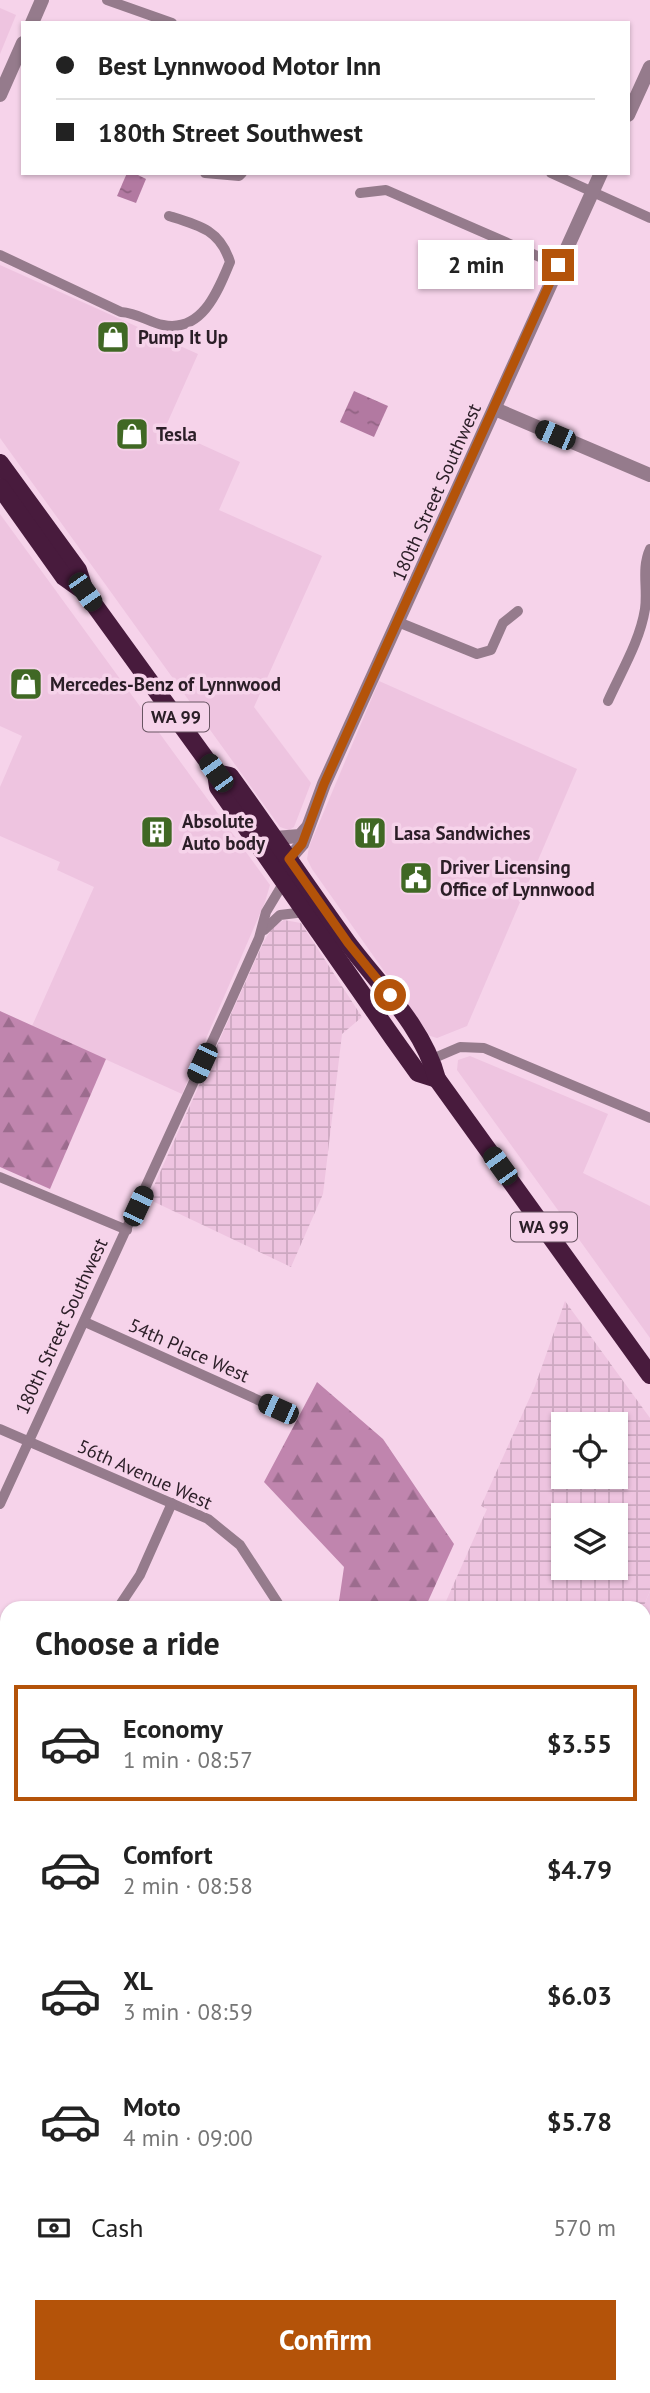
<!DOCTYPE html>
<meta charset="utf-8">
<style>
:root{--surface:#fff;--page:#f6f6f6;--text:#222;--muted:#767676;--line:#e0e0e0;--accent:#b45309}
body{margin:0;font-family:"PT Sans",sans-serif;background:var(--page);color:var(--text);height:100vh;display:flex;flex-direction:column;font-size:26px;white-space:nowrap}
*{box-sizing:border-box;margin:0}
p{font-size:23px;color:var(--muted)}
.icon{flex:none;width:38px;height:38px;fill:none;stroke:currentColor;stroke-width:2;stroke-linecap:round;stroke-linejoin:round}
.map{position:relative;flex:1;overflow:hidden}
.details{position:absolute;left:0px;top:1601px;width:651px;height:793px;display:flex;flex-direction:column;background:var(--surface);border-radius:21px 21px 0 0;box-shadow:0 2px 5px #0004}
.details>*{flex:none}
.guide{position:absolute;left:21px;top:21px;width:609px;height:154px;border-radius:0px;box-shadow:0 2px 5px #0004;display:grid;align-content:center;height:154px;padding:0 35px;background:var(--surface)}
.buttons{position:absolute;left:551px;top:1412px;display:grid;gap:14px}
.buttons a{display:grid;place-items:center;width:77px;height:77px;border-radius:0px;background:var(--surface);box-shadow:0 2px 5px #0004;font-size:35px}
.end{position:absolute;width:32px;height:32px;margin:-16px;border:9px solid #b45309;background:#fff;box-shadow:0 0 0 4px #fff}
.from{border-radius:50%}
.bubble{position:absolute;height:49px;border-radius:0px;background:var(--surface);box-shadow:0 2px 5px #0004;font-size:23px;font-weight:600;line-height:49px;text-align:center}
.car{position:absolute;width:21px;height:42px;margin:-21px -10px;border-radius:9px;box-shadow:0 0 5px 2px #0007;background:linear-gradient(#222 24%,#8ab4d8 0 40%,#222 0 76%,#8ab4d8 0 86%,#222 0)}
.guide b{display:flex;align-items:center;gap:24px;height:66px;font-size:26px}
.guide b+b{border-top:2px solid var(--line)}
.guide i{width:18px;height:18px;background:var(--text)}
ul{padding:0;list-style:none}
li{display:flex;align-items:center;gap:21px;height:116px;margin:0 14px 10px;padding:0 21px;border:4px solid transparent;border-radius:0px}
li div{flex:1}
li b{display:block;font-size:26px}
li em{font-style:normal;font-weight:600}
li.selected{border-color:var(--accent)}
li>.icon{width:63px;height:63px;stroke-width:1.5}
h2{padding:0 35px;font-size:32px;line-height:84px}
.pay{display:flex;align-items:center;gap:18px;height:77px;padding:0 35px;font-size:26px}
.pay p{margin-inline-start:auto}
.action{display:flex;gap:14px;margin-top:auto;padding:14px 35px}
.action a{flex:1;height:80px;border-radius:0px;background:var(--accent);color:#fff;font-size:28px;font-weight:600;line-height:80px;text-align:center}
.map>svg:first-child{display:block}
.built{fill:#eec4e0}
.industrial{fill:url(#industrial-grid);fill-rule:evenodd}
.forest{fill:url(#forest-firs)}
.park{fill:url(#park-tufts)}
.water{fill:url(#water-ripples)}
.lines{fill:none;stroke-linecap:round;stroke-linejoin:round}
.minor{stroke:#957b8c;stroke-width:10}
.tertiary{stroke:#957b8c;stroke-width:14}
.trunk{stroke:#481b3d;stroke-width:18}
.route{stroke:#b45309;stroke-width:9}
.labels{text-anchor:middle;stroke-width:7;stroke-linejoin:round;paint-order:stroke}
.shield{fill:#f6d3ea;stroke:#685462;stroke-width:2}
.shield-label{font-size:18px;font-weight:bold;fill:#2b1e27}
.poi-label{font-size:19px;font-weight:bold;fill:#2b1e27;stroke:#f6d3ea;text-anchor:start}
.street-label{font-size:19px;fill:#2b1e27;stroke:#f6d3ea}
</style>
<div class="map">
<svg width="650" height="2393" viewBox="0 0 650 2393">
<defs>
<pattern id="industrial-grid" width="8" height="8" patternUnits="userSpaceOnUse" patternTransform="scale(1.75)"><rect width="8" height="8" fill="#eec4e0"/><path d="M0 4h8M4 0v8" fill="none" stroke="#cca8c0"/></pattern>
<pattern id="forest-firs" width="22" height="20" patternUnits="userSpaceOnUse" patternTransform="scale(1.75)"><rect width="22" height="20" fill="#c085ae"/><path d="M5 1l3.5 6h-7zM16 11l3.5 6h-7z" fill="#9c6c8e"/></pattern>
<pattern id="park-tufts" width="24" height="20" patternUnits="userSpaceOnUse" patternTransform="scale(1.75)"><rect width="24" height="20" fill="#d2a3c3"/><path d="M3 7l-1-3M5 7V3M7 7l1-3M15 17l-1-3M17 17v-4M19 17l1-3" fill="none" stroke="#ab849e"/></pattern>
<pattern id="water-ripples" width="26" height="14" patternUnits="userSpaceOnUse" patternTransform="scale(1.75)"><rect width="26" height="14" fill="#b279a1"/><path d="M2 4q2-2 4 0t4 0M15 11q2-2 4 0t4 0" fill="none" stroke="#916383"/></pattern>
</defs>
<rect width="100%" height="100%" fill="#f6d3ea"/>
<g class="built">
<path d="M0 8 16 15 0 54Z"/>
<path d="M0 265 198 354 165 428 240 462 219 510 322 556 254 707 311 783 294 827 289 830 280 827 0 438Z"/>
<path d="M0 514 270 885 265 902 182 1094 32 1026 94 887 57 870 60 862 0 836V787L22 736 0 726Z"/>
<path d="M379 681 577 769 467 1026 437 1038 430 1036 312 869 307 859 309 847Z"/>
<path d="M470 1056 608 1114 583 1173 650 1206V1338L457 1070 458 1060Z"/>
<path d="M650 1591V1647L644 1639 643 1608Z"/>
</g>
<g class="industrial">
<path d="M284 920 301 923 362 1017 342 1034 323 1194 291 1267 148 1199 264 941 273 927Z"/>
<path d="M565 1301 650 1418V1591L643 1608H443L487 1509 481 1506 535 1386ZM564 1424H616V1477H564ZM564 1516H616V1568H564Z"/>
</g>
<g class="forest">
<path d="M0 1011 106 1059 50 1189 0 1167Z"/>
<path d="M317 1382 383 1439 454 1544 425 1608H338L344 1567 264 1482Z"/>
</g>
<path class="park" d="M529 2387H577L590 2393H527Z"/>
<g class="water">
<path d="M127 173H134L146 179 136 203 117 196Z"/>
<path d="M354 391 388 406 374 437 340 422Z"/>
</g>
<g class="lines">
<g class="minor">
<path d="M107 0 172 23"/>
<path d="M205 173 239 176 242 173"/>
<path d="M551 173 650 218"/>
<path d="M360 193 386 190 558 265"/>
<path d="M0 255 121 312C138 313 148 322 163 325 202 333 218 291 230 262 220 230 199 225 169 216"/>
<path d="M398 622 477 654 491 650 503 623 518 611"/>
<path d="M608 701C621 672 640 641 645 609 648 588 641 569 650 549"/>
<path d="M264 930 280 915 305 912"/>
<path d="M432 1059 460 1047 484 1048 650 1118"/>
<path d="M0 1177 127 1230"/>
<path d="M85 1322 278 1409"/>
<path d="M0 1429 208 1519 240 1545 281 1608"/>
<path d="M0 1504 229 1005 259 938 266 912 284 882"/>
<path d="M118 1608 140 1575 172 1503"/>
<path d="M0 1867 7 1850"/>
<path d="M644 1879 650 1875"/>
<path d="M644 2005 650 2008"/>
<path d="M0 2008 7 1993"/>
<path d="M0 2123 7 2126"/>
<path d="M0 2301 7 2299"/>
<path d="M589 2387 603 2393"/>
<path d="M75 2393 78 2387"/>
<path d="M327 2393 331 2387"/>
<path d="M520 2393 523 2387"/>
</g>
<g class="tertiary">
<path d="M32 23 42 0"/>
<path d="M0 95 23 43"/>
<path d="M628 115 650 67"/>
<path d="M495 409 650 475"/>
<path d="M275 838 300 836 307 828"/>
<path d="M289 859 302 844 324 784 601 173"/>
</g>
<g class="trunk">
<path d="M0 463 78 570 85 592 216 773 218 787 393 1038 418 1073 437 1079"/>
<path d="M0 487 64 577 85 592"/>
<path d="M216 773 230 776C270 831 307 887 347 942 379 985 423 1026 437 1079L650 1375"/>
</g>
</g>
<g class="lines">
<path class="route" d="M390 995 348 943 289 859 302 844 324 784 558 265"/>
</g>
<defs>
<symbol id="shop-square" viewBox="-11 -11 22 22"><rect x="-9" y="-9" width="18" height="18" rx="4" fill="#406824" stroke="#f6d3ea"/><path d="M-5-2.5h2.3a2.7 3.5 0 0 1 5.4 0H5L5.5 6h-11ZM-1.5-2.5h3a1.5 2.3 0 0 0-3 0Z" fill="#fff"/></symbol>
<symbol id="building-square" viewBox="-11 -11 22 22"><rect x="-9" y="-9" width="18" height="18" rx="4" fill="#406824" stroke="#f6d3ea"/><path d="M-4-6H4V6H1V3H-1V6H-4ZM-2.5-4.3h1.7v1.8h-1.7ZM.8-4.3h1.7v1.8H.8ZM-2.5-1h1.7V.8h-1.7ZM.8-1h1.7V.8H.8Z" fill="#fff"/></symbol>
<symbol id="restaurant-square" viewBox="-11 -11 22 22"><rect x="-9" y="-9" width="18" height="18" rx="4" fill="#406824" stroke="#f6d3ea"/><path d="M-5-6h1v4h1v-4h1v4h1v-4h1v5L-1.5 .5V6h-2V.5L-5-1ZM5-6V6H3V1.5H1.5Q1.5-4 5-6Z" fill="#fff"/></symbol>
<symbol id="civic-square" viewBox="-11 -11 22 22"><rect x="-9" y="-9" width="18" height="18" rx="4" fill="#406824" stroke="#f6d3ea"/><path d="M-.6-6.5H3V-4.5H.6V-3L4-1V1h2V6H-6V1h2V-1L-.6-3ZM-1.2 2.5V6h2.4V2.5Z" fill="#fff"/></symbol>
</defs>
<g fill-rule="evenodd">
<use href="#shop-square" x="94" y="318" width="38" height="38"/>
<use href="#shop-square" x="113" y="415" width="38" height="38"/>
<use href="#shop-square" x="7" y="665" width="38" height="38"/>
<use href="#building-square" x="138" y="813" width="38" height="38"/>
<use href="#restaurant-square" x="351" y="814" width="38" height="38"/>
<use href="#civic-square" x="397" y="859" width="38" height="38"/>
</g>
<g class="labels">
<g class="shield">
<rect x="143" y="702.5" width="66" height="29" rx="5"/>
<rect x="511" y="1212.5" width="66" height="29" rx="5"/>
</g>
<g class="shield-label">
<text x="176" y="723">WA 99</text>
<text x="544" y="1233">WA 99</text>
</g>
<g class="poi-label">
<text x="138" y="344">Pump It Up</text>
<text x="156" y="441">Tesla</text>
<text x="50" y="691">Mercedes-Benz of Lynnwood</text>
<text x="182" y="828">Absolute<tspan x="182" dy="22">Auto body</tspan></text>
<text x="394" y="840">Lasa Sandwiches</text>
<text x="440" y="874">Driver Licensing<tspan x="440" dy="22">Office of Lynnwood</tspan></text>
</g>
<g class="street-label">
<text transform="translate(436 492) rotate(-66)" y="7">180th Street Southwest</text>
<text transform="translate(61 1326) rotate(-65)" y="7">180th Street Southwest</text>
<text transform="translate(189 1350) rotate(24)" y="7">54th Place West</text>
<text transform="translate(145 1474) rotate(24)" y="7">56th Avenue West</text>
</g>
</g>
</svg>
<div class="buttons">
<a><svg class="icon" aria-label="locate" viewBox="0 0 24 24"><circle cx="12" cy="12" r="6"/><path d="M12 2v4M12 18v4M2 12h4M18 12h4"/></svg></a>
<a><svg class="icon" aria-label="layers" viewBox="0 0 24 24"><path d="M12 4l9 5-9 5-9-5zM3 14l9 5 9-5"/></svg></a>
</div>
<i class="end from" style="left:390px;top:995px"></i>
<i class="end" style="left:558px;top:265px"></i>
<div class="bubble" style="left:418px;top:240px;width:116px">2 min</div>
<i class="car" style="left:555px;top:435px;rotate:293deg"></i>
<i class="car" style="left:85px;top:592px;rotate:145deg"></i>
<i class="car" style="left:216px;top:773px;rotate:324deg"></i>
<i class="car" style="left:202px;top:1063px;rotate:205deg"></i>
<i class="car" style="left:500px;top:1166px;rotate:324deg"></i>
<i class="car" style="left:138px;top:1206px;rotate:25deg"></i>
<i class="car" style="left:278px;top:1409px;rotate:294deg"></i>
<div class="guide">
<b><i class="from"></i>Best Lynnwood Motor Inn</b>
<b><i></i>180th Street Southwest</b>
</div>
<section class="details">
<h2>Choose a ride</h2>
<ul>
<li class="selected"><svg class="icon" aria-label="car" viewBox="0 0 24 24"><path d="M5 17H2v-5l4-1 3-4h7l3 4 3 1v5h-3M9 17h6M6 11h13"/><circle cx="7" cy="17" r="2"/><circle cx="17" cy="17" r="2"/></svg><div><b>Economy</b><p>1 min · 08:57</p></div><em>$3.55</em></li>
<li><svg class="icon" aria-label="car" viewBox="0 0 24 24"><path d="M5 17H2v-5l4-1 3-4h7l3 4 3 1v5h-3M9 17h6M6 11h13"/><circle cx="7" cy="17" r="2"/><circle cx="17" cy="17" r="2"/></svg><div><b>Comfort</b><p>2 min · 08:58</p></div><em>$4.79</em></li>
<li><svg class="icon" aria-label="car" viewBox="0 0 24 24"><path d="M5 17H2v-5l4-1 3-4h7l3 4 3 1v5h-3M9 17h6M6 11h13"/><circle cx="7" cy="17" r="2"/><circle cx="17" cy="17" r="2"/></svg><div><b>XL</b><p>3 min · 08:59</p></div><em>$6.03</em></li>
<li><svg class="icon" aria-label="car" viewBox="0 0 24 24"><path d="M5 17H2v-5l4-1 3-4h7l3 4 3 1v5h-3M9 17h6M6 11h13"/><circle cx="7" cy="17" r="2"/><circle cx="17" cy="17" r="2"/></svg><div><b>Moto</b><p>4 min · 09:00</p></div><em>$5.78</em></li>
</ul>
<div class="pay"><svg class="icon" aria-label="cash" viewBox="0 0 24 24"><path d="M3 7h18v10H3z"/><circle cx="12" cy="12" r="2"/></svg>Cash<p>570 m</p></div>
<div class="action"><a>Confirm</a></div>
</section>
</div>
